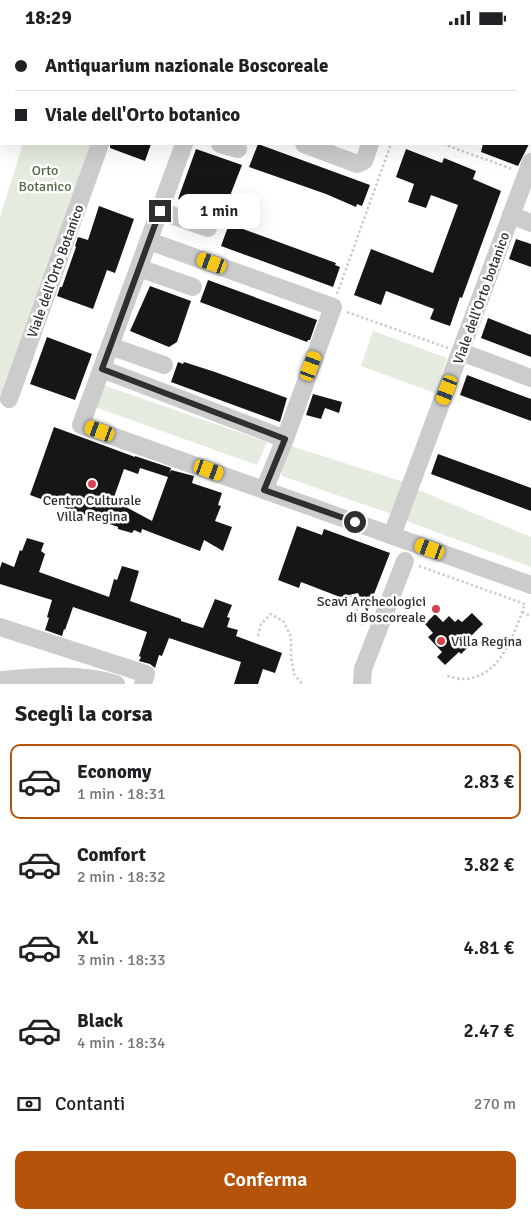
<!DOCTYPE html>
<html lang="it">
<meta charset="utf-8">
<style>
:root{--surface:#fff;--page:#f2f2f2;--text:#202124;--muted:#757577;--line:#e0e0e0;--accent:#b45309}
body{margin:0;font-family:Signika,sans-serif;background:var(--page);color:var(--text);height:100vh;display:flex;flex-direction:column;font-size:19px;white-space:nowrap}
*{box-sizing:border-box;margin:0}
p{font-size:16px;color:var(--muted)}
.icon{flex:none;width:28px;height:28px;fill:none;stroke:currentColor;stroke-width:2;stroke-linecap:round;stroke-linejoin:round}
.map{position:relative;height:649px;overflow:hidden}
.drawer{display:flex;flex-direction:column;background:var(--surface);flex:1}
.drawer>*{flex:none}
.guide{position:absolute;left:0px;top:0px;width:531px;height:110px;box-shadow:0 5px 20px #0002;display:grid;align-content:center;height:110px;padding:0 15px;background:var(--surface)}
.end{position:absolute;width:22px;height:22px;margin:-11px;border:6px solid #2f2f2f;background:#fff;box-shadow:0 0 0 2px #fff}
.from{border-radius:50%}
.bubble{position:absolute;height:35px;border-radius:10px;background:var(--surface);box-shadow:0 5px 20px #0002;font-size:16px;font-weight:600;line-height:35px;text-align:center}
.car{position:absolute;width:15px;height:30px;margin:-15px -8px;border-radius:6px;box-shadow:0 0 4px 1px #0007;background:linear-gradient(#f5c518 24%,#345 0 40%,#f5c518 0 76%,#345 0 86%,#f5c518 0)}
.guide b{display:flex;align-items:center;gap:18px;height:48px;font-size:19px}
.guide b+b{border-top:1px solid var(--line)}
.guide i{width:12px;height:12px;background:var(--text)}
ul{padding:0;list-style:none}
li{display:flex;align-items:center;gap:15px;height:75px;margin:0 10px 8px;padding:0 5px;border:2px solid transparent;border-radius:10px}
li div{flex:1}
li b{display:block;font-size:19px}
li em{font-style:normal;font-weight:600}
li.on{border-color:var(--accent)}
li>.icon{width:45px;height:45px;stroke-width:1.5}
h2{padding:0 15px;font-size:22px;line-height:60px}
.pay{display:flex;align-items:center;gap:12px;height:55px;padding:0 15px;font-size:19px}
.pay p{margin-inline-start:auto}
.action{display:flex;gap:10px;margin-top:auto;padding:10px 15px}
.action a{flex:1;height:58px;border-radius:10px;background:var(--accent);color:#fff;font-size:20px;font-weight:600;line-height:58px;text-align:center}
.status{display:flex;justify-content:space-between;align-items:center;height:35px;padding:0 25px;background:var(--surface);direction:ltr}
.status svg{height:14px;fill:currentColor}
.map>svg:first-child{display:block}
.green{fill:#e5ebde}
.building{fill:#161616;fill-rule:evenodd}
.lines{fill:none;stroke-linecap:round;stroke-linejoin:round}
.path{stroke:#ccc;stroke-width:2.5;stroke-dasharray:2.5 2.5;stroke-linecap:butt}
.minor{stroke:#ccc;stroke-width:18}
.route{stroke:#2f2f2f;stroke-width:6}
.poi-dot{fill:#d44351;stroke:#fff;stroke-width:2}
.labels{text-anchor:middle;stroke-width:5;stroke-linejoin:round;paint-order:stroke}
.park-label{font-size:14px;fill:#536741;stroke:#fff}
.street-label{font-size:14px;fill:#2f2f2f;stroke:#fff}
.poi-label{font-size:14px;fill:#2f2f2f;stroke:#fff}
</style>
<div class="status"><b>18:29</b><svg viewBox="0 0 49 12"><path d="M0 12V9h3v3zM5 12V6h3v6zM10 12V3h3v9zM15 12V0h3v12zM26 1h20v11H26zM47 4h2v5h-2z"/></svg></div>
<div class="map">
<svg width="531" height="649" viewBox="0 0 531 649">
<rect width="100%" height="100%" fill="#fff"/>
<g class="green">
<path d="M23 109H91L0 365V182Z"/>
<path d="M373 296 447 323 435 358 361 331Z"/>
<path d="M103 350 267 407 257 430 95 372Z"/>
<path d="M288 410 407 448 397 481 282 441 281 429Z"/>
<path d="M416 454 531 502V532L404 485Z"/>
</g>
<g class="building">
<path d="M110 109H151L145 126 110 113Z"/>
<path d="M258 109 370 150 362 171 357 169 356 172 326 159 249 132Z"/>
<path d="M483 109H529L518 131 481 117Z"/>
<path d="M196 114 242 130 226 171 216 177 178 164Z"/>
<path d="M406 114 442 128 444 123 476 136 473 144 501 156 462 263 460 262 450 291 430 284 434 274 386 256 381 270 354 260 371 214 433 238 458 170 431 160 426 173 408 167 414 149 396 142Z"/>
<path d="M99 171 134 184 115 238 107 235 93 274 57 261 60 252H62L76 212 75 211 78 202 88 205Z"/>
<path d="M229 189 336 228 335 230 340 232 333 252 221 211Z"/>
<path d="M516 204 531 209V232L509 224Z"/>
<path d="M208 245 317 285 310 305H308L307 307 200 267Z"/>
<path d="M150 251 191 266 177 307 169 312 130 296Z"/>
<path d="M488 283 531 300V322L481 303Z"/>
<path d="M47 302 92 319 75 365 30 349Z"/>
<path d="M178 327 183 329 184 327 215 337 287 363 280 387 171 347Z"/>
<path d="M467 340 531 364V386L460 360Z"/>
<path d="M313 359 342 367 339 378 325 373 321 384 306 380Z"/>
<path d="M54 392 135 422V421L171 433 169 439 171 435 194 441 192 448 222 458 218 470 221 471 215 486 232 492 223 516 204 505 200 516 142 494 141 498 134 495 132 498 118 494V492L30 460ZM140 433 168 442 152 486 113 465 124 434 138 439Z"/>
<path d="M438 419 531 453V476L431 439Z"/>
<path d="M297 491 322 500 324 494 390 518 367 577 358 558 340 562 301 547 299 553 278 545Z"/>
<path d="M27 503 44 508 41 516 45 519 39 537 109 562 114 544 117 545 122 531 139 536 130 566 181 584V586L203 593 215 564 232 570 227 582 230 583 227 592 238 595 236 601 282 618 275 638 263 634 258 649H234L241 627 169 603 162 621 159 620 155 633 150 629 139 626 141 622 139 621 147 597 73 572 65 595 64 594 62 601 45 595 49 583 47 582 52 565 0 549V533L2 527 14 532 20 515 22 516Z"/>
<path d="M472 578 483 589 468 604 472 608 461 619 459 617 445 630 437 622 442 617 428 602 433 598 425 589 435 579 443 587 449 581 455 587 458 584 462 587Z"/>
</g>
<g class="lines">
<g class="path">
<path d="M443 109 512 134"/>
<path d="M337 259 391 109"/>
<path d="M347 277 448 313"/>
<path d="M419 531 525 569C514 598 501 644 462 644 457 644 452 642 447 641"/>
<path d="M351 560 363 592"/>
<path d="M522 577 531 581"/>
<path d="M258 601 261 589 271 579 284 587 291 602V622L294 639 302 649"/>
</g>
<g class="minor">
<path d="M530 24H531"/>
<path d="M530 72 531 73"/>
<path d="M184 109 81 390 531 550"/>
<path d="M220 109 238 114"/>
<path d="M304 109 357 129 364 126 370 109"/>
<path d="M160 176 208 193"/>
<path d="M511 180 531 188"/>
<path d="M149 206 333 272 285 404"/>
<path d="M139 233 193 252"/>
<path d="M110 311 164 330"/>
<path d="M461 317 531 343"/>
<path d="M102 334 285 404 264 455"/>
<path d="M9 364 100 109"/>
<path d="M392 500 531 127"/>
<path d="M0 592 146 639 143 649"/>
<path d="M0 645C38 642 79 637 116 649"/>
<path d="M362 649 363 634 405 526"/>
</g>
</g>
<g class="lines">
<path class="route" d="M160 176 102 334 285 404 264 455 355 487"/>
</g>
<g class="poi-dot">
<circle cx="92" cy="449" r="5"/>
<circle cx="436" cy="574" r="5"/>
<circle cx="441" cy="606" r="5"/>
</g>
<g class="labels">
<g class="park-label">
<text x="45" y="140">Orto<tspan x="45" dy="16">Botanico</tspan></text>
</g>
<g class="street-label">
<text transform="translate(55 236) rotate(-70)" y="5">Viale dell'Orto Botanico</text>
<text transform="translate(481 263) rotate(-70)" y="5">Viale dell'Orto botanico</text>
</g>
<g class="poi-label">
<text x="92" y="470">Centro Culturale<tspan x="92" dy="16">Villa Regina</tspan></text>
<text x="426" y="571" text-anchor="end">Scavi Archeologici<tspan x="426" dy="16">di Boscoreale</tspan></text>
<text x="451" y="611" text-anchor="start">Villa Regina</text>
</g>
</g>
</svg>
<i class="end from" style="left:355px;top:487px"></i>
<i class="end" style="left:160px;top:176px"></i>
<div class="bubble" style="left:178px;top:159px;width:82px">1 min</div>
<i class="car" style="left:212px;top:228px;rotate:290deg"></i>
<i class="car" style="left:311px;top:331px;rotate:20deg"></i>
<i class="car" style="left:447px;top:355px;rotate:201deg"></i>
<i class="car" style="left:100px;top:396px;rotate:290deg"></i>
<i class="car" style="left:209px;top:435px;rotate:110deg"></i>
<i class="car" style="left:430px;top:514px;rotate:290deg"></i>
<div class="guide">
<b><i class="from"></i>Antiquarium nazionale Boscoreale</b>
<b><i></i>Viale dell'Orto botanico</b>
</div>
</div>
<section class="drawer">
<h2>Scegli la corsa</h2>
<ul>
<li class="on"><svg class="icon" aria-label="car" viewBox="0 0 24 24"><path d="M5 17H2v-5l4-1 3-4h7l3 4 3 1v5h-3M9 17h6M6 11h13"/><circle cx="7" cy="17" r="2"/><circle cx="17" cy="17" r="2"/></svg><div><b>Economy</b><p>1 min · 18:31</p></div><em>2.83 €</em></li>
<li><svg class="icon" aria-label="car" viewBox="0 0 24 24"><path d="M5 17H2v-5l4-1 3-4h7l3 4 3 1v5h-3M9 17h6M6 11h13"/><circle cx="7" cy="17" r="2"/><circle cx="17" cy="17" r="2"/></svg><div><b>Comfort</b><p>2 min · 18:32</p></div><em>3.82 €</em></li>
<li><svg class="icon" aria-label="car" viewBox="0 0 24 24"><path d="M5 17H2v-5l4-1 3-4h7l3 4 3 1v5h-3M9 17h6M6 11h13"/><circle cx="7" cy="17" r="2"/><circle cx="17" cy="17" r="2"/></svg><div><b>XL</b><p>3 min · 18:33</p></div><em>4.81 €</em></li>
<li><svg class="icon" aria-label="car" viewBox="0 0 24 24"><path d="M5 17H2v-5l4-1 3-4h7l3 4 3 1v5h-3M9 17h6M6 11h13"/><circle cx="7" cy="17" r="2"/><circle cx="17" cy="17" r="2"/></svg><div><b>Black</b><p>4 min · 18:34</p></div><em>2.47 €</em></li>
</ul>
<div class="pay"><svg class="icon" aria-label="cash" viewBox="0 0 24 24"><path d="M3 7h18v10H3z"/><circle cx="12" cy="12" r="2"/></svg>Contanti<p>270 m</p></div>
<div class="action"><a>Conferma</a></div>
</section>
